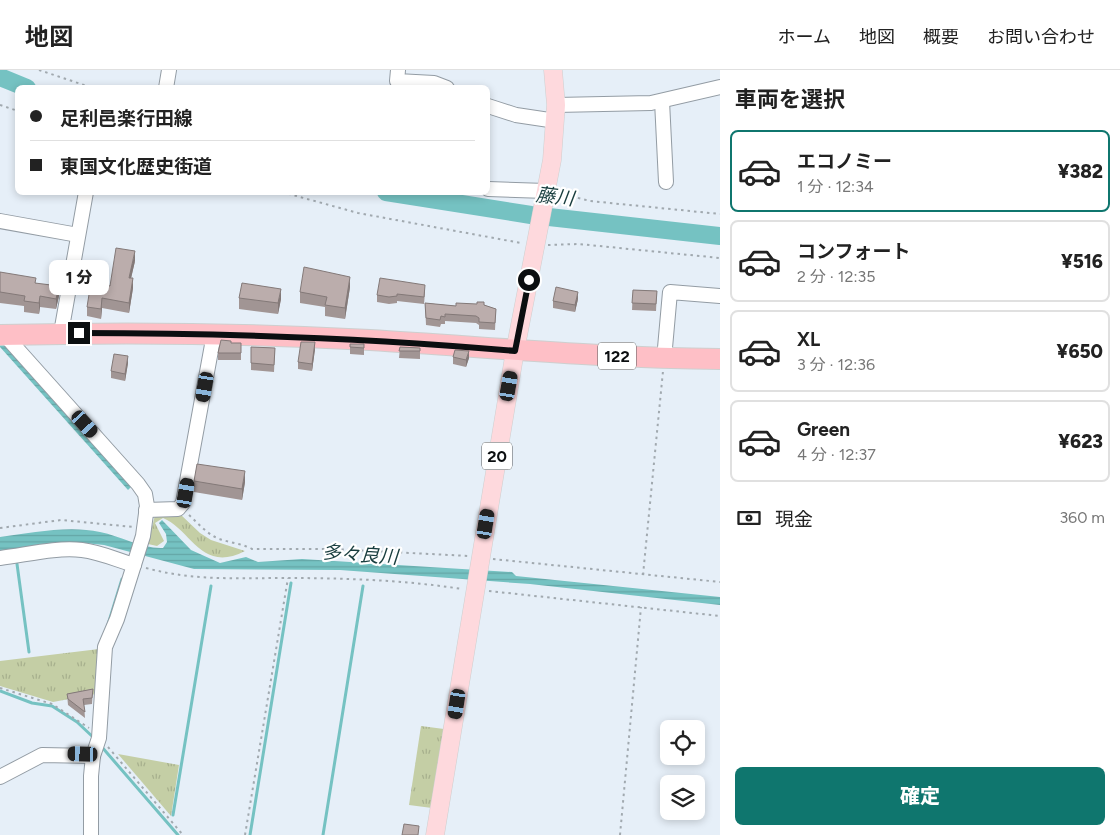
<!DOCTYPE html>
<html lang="ja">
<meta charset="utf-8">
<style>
:root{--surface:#fff;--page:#f2f2f2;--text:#222;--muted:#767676;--line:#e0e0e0;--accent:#0f766e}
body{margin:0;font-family:Figtree,"Noto Sans JP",sans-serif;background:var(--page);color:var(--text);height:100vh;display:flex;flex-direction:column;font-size:19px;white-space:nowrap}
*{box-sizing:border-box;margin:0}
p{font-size:16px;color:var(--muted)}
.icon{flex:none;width:28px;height:28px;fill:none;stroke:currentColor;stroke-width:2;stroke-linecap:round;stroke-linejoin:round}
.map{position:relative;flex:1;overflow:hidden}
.sheet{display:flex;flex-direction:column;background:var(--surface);width:400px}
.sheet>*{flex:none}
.top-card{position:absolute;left:15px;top:15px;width:475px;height:110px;border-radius:8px;box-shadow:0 2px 8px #0003;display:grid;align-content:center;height:110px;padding:0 15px;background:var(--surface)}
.fabs{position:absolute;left:660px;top:650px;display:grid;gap:10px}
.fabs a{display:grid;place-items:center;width:45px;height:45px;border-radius:8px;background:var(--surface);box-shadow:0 2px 8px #0003;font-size:25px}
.end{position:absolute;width:22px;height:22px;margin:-11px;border:6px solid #0b0e10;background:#fff;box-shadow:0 0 0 2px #fff}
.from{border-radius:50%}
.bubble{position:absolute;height:35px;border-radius:8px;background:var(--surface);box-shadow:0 2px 8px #0003;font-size:16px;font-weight:800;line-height:35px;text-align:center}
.car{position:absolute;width:15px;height:30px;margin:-15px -8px;border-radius:6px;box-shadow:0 0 4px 1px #0007;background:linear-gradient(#222 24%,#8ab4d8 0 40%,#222 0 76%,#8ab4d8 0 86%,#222 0)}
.top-card b{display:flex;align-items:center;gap:18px;height:48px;font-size:19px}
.top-card b+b{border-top:1px solid var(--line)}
.top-card i{width:12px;height:12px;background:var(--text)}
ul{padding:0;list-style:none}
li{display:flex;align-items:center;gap:15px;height:82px;margin:0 10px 8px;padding:0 5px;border:2px solid var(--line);border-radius:8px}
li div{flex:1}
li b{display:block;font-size:19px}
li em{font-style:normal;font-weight:800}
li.current{border-color:var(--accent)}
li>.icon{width:45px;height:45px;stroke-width:1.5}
h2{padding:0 15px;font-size:22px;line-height:60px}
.pay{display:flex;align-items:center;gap:12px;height:55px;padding:0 15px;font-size:19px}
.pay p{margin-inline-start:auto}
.action{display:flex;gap:10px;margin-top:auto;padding:10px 15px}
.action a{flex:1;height:58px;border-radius:8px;background:var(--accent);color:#fff;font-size:20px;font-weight:800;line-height:58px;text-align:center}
header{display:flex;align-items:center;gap:30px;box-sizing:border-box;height:70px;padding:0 25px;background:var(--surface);border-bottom:1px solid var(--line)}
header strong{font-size:24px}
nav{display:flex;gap:28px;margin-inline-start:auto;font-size:18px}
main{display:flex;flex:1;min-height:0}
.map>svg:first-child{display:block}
.grass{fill:url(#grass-tufts)}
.water{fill:url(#water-rules)}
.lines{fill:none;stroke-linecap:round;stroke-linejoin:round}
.stream{stroke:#75c2c2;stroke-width:3}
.river{stroke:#75c2c2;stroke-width:18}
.minor-casing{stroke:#939ca4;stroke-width:16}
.major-casing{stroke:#cecfcf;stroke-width:19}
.highway-casing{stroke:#cecfcf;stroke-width:22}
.path{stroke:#a1a9af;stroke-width:2;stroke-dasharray:2.5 4;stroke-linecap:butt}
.minor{stroke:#fff;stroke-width:14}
.major{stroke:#fed9dd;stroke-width:18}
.highway{stroke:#febfc6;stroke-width:20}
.wall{fill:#a19594}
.shaded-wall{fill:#837978}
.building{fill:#bbadac;stroke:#837978}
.route{stroke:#0b0e10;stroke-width:6}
.labels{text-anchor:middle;stroke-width:4.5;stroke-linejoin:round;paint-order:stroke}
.shield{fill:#fff;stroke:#545658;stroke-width:1}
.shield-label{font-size:16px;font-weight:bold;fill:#0b0e10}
.water-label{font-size:19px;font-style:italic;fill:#183d3e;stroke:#fff}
</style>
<header>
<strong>地図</strong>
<nav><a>ホーム</a><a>地図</a><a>概要</a><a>お問い合わせ</a></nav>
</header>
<main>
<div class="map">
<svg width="720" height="765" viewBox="0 0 720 765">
<defs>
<pattern id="grass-tufts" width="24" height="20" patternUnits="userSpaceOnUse" patternTransform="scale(1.25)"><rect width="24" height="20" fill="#c4cea5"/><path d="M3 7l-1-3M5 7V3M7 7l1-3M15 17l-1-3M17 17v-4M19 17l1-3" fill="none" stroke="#a7b08d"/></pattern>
<pattern id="water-rules" width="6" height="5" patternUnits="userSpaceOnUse" patternTransform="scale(1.25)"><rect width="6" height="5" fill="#75c2c2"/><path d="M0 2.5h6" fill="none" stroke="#64a6a6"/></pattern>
</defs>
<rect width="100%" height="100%" fill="#e6eff8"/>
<g class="grass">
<path d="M180 444 200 463 211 470 245 481C201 504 191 459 163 448L155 453 164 471 157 476 148 474 155 445Z"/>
<path d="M99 579 96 624 53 632 0 616V591Z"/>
<path d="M421 656 444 659 432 738 409 735Z"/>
<path d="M118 684 179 695 171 746Z"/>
</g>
<g class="water">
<path d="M0 274H4L132 416 128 420 0 277Z"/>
<path d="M162 450 191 480 220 493 246 487 258 492 302 489 512 502 516 506 720 527V535L530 514 340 500 194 499 104 475 84 473 65 472 0 485V467C32 463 68 455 100 462 121 466 142 479 163 478L167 472 166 464 159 453Z"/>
</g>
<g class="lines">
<g class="stream">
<path d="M17 494 29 582"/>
<path d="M106 561 122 509"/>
<path d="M0 621 32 633 52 636 77 652 94 668"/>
<path d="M101 676 178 765"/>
<path d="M173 745 211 516"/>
<path d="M250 765 291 513"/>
<path d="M323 765 363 516"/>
</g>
<g class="river">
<path d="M0 7 27 18"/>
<path d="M386 122 531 145 720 166"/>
</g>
<defs>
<g id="minor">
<path d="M398 0 397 11 434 13 447 18"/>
<path d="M166 18 169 0"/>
<path d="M662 31 666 112"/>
<path d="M556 35 651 33 720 17"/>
<path d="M488 36 516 45 556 51"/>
<path d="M488 119 546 121"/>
<path d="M0 151 78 165"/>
<path d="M2 262 138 414 145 424 147 436 143 466 117 549 105 577 99 668 93 686 91 706V765"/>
<path d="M61 263 86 122"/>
<path d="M664 289 670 222 720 226"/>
<path d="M146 440 178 439 183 433 214 264"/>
<path d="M0 488C26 485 55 477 82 480 100 482 117 490 134 495"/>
<path d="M0 707 42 685 93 686"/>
</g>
<path id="major" d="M435 765 515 281 552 90 556 35 553 0"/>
<path id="highway" d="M0 265C123 262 246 263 370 270 487 277 603 288 720 289"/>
</defs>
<use href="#minor" class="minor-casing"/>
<use href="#major" class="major-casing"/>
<use href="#highway" class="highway-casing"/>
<g class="path">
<path d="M39 0 93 18"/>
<path d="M0 35 18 41"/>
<path d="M282 122 358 143 521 173"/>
<path d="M559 123 590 131 720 144"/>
<path d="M548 175 579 174 720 188"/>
<path d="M189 445C198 453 206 463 217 468 229 473 241 473 252 479H332L469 486"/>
<path d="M0 458 61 450 134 457"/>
<path d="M493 489 720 512"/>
<path d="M146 498C194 511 237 508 286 508 344 508 404 510 462 519"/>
<path d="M643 505 663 301"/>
<path d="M489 521 720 546"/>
<path d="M0 618 52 634 89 658"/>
<path d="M108 677 183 765"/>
<path d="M245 765 288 508"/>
<path d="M620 765 641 537"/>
</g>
<use href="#minor" class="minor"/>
<use href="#major" class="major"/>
<use href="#highway" class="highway"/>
</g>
<g class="wall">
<path d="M135 191 131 208 133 218 129 243 102 238 101 249 87 246V237L110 216Z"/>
<path d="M0 202 36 213 59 226 56 239 40 237 39 244 24 242V236L0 233Z"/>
<path d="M350 217 345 249 325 246V237L300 233V222Z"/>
<path d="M633 220 657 221 656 241 632 240Z"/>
<path d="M425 222 424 234 397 231V233L389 234 377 232V225Z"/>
<path d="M239 228 281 229 278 244 239 239Z"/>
<path d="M578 229 575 242 553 238V231Z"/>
<path d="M425 233 456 236 477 234 484 235 496 239 495 260 479 259V255L476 253 445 251V254H441L440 257 426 255Z"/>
<path d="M231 273H241V290H218V283Z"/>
<path d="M350 274H364V285L350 284Z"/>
<path d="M251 277 275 278 274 302 251 300Z"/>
<path d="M400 277 420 278V289L399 288Z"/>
<path d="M315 279 312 301 298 299V292Z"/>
<path d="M453 287 469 288 466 297 453 294Z"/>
<path d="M128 293 125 311 111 308V301Z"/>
<path d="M194 411 245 412 242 430 194 422Z"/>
<path d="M93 619 92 634 84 635 85 648 68 635 67 624Z"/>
</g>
<g class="shaded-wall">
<path d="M135 181V191L129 217V208Z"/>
<path d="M350 207V217L345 249V238Z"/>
<path d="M133 208V218L129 243V233Z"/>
<path d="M59 216V226L56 239V229Z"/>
<path d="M281 219V229L278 244V233Z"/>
<path d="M578 222V229L575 242V235Z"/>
<path d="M40 226V237L39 244V233Z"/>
<path d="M102 228V238L101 249V239Z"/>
<path d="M315 272V279L312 301V294Z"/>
<path d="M469 281V288L466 297V290Z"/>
<path d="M128 286V293L125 311V304Z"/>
<path d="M245 401V412L242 430V419Z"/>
</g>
<g class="building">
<path d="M116 178 135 181 129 208H133L129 233 102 228 101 239 87 237 91 212 110 216Z"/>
<path d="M304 197 350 207 345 238 325 235 327 227 300 222Z"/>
<path d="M0 202 36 208 35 213 59 216 56 229 40 226 39 233 24 231 25 226 0 222Z"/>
<path d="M380 208 425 215 424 227 397 224V226L389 227 377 225Z"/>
<path d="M242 213 281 219 278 233 239 228Z"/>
<path d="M556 217 578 222 575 235 553 231Z"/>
<path d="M633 220 657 221 656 234 632 233Z"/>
<path d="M477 232H484V235L496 239 495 253 479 252V248L476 246 445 244V247L441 246 440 250 426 248 425 233 456 236V233L477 234Z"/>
<path d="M221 270 231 271V273H241V283H218Z"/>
<path d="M301 272H315L312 294 298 292Z"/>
<path d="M350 274H364V278L350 277Z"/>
<path d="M251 277 275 278 274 295 251 293Z"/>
<path d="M400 277 420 278V281H399Z"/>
<path d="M455 280 469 281 466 290 453 287Z"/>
<path d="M114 284 128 286 125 304 111 301Z"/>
<path d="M197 394 245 401 242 419 194 411Z"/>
<path d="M93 619 92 628 83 629 85 642 68 629 67 624Z"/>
<path d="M404 754 419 756 418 765H402Z"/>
</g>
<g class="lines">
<path class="route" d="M79 263C224 263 370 268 515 281L529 210"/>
</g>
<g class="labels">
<g class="shield">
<rect x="598" y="272.5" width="38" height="27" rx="4"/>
<rect x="482" y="372.5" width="30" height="27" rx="4"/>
</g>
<g class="shield-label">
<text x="617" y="292">122</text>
<text x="497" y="392">20</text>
</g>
<g class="water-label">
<text transform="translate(555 126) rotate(7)" y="7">藤川</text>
<text transform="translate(360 484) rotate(4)" y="7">多々良川</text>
</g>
</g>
</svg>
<div class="fabs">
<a><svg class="icon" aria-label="locate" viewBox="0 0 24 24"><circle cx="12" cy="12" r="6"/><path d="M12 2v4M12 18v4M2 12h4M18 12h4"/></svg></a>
<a><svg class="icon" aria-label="layers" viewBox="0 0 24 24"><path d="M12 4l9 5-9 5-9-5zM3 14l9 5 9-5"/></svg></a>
</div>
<i class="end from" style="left:529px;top:210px"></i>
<i class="end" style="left:79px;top:263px"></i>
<div class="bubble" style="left:49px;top:190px;width:60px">1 分</div>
<i class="car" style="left:509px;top:316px;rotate:10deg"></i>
<i class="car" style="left:205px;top:317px;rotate:190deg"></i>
<i class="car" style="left:85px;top:354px;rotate:138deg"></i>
<i class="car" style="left:186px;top:423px;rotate:10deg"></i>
<i class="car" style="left:486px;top:454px;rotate:9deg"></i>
<i class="car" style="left:457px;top:634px;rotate:189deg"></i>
<i class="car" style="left:83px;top:684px;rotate:272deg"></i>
<div class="top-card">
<b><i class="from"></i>足利邑楽行田線</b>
<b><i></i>東国文化歴史街道</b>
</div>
</div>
<section class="sheet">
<h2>車両を選択</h2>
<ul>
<li class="current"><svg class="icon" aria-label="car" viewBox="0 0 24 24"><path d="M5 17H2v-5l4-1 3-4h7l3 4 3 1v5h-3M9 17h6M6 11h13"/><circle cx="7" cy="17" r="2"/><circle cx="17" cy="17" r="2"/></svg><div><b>エコノミー</b><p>1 分 · 12:34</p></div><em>¥382</em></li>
<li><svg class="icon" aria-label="car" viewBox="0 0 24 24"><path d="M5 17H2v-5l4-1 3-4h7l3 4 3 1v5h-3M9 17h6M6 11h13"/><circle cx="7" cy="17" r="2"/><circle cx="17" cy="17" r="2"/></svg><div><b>コンフォート</b><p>2 分 · 12:35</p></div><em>¥516</em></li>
<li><svg class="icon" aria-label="car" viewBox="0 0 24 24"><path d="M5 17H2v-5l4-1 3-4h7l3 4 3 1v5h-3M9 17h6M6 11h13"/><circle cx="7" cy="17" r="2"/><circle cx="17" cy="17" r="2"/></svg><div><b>XL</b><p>3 分 · 12:36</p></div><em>¥650</em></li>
<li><svg class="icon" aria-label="car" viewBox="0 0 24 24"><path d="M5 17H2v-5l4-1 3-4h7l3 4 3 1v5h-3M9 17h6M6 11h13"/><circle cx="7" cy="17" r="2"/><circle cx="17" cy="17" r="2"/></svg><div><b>Green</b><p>4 分 · 12:37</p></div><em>¥623</em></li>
</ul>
<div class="pay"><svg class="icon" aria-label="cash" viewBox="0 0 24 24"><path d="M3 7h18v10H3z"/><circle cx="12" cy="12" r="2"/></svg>現金<p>360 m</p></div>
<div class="action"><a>確定</a></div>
</section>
</main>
